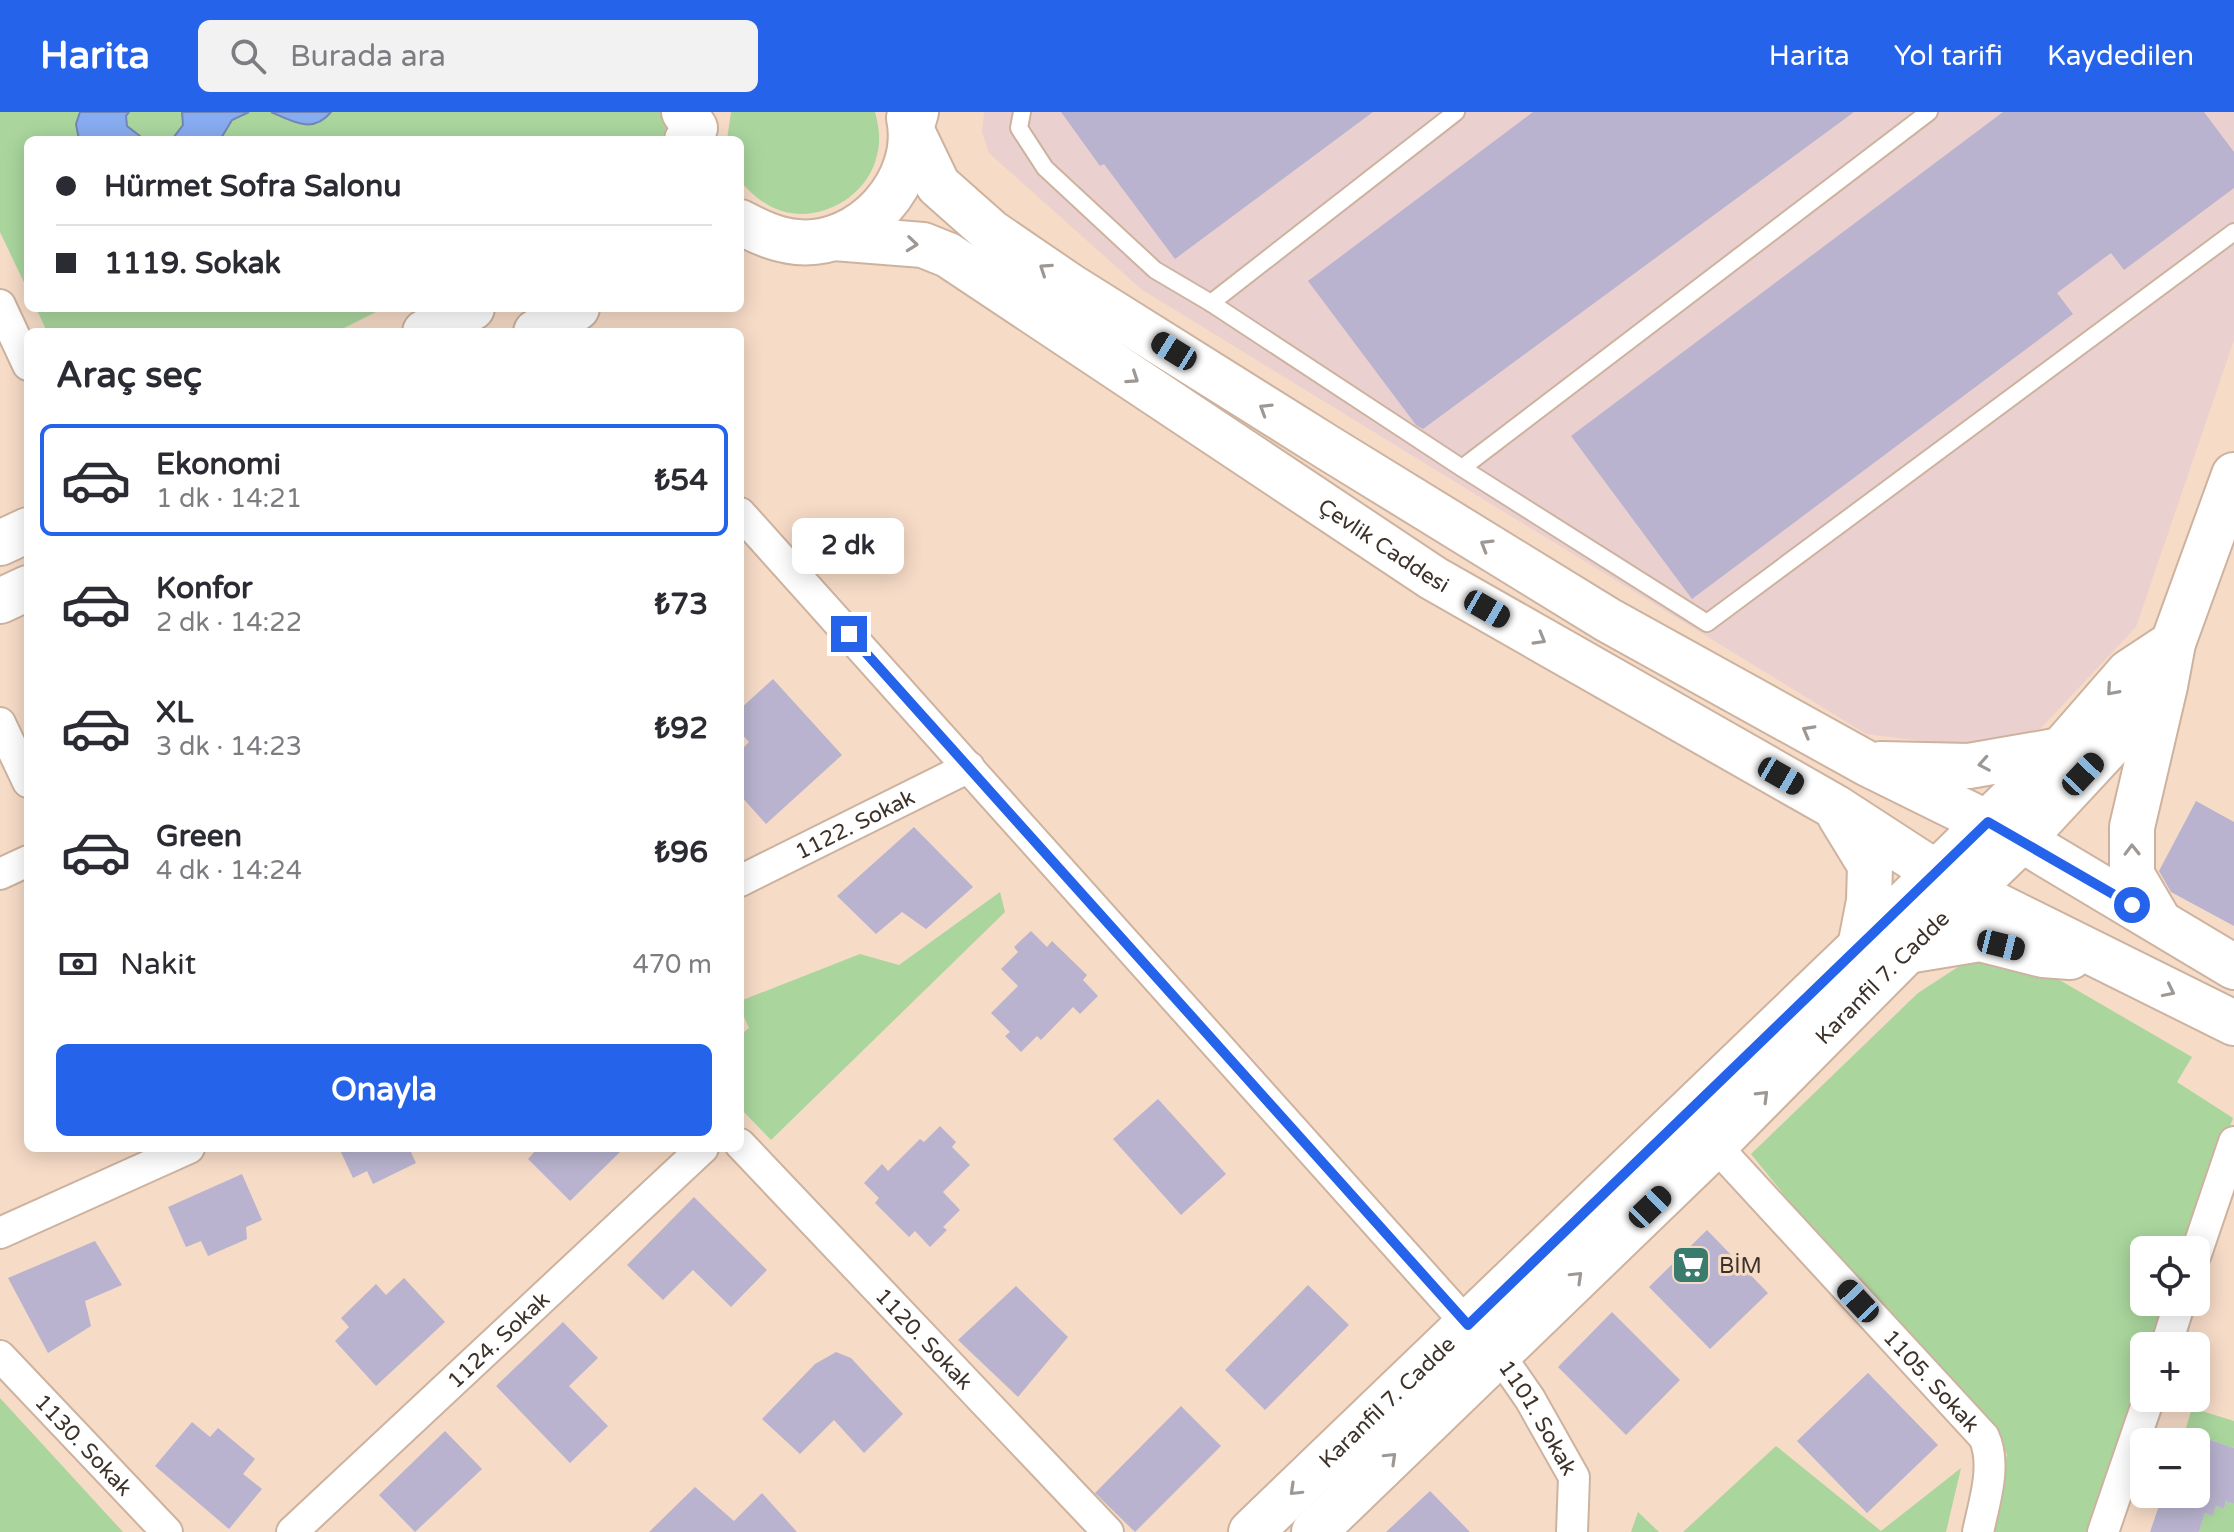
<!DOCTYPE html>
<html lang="tr">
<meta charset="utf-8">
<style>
:root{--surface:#fff;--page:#f2f2f3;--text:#2b2b33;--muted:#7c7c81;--line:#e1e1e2;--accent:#2563eb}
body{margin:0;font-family:"Varela Round",sans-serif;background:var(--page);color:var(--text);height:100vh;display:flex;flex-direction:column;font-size:30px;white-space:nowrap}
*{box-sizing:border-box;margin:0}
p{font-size:26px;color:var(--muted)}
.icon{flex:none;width:44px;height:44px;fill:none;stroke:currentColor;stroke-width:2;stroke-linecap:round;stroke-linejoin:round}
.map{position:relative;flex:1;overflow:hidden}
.panel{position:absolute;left:24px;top:216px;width:720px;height:824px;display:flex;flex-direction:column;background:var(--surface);border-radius:12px;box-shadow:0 4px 20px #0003}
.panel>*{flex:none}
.banner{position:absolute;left:24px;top:24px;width:720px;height:176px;border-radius:12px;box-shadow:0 4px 20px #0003;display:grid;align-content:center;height:176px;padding:0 32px;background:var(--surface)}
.tools{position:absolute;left:2130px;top:1124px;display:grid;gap:16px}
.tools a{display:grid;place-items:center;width:80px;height:80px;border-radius:12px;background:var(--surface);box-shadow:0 4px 20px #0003;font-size:40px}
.end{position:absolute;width:36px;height:36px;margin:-18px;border:10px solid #2563eb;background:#fff;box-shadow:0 0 0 4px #fff}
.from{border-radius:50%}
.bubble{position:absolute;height:56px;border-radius:12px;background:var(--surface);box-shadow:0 4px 20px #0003;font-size:26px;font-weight:700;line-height:56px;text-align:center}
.car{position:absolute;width:24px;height:48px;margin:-24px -12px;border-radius:10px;box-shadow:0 0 6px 2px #0007;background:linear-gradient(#222 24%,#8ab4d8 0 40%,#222 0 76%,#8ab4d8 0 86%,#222 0)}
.banner b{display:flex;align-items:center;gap:28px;height:76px;font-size:30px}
.banner b+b{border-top:2px solid var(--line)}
.banner i{width:20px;height:20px;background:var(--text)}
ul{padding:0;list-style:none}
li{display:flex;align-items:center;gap:24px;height:112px;margin:0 16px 12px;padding:0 16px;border:4px solid transparent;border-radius:12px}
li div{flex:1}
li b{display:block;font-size:30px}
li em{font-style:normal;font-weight:700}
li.current{border-color:var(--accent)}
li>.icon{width:72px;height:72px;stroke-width:1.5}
h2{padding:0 32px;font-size:36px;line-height:96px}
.pay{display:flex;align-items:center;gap:20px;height:88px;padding:0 32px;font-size:30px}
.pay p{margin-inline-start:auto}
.action{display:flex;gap:16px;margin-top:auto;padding:16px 32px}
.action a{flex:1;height:92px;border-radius:12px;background:var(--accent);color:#fff;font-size:32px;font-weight:700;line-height:92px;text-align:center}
header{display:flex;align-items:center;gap:48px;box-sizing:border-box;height:112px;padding:0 40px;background:var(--accent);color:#fff}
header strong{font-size:38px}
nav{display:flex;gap:44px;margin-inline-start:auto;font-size:28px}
.search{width:560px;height:72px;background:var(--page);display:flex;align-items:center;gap:20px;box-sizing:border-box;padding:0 28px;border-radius:12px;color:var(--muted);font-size:30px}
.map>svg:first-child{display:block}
.commercial{fill:#ebd0d0}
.green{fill:#aad69d}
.water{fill:#88acf0;stroke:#7287b5;stroke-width:2}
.building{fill:#b9b3cf}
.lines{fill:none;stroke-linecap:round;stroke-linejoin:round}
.lane-casing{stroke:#cdb39f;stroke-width:20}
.street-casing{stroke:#cdb39f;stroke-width:34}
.secondary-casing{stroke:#cdb39f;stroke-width:48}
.lane{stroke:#fff;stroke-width:16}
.street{stroke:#fff;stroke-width:30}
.secondary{stroke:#fff;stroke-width:44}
.oneway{stroke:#9e9894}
.route{stroke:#2563eb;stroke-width:10}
.labels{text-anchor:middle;stroke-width:6;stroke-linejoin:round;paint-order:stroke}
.street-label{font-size:22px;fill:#3d322a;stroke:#f6dbc7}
.poi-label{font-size:22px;fill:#3d322a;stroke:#f6dbc7;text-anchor:start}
</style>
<header>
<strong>Harita</strong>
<div class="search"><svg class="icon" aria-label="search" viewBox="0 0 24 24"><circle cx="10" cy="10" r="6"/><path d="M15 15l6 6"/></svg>Burada ara</div>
<nav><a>Harita</a><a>Yol tarifi</a><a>Kaydedilen</a></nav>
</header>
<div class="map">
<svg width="2234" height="1420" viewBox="0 0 2234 1420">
<rect width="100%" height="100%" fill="#f6dbc7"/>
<path class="commercial" d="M984 0H2234V228L2136 515 2040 617 1963 634 1866 622 1141 177 989 41 982 20Z"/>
<g class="green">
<path d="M0 0H669L672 12 666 28H28V179L0 120Z"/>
<path d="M731 0H875C879 15 881 28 877 43 868 86 815 115 774 96 760 90 750 80 740 69V28H727Z"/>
<path d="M36 196H384L336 220H47Z"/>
<path d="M1000 780 1005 800 771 1028 740 996V923L749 916 740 896V889L860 842 899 853Z"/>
<path d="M2013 841 2192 945 2177 970 2233 1006 2186 1138H2144V1190H2167L2152 1234H2144V1258L2089 1420H1991L2007 1342 1802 1105 1751 1042 1918 881 1961 853Z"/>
<path d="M0 1286 123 1420H0Z"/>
<path d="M2192 1296 2234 1309V1336L2185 1319Z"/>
<path d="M1776 1334 1881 1419 1961 1356 1946 1420H1683Z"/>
<path d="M2226 1389 2234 1392V1420H2199L2205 1401 2213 1403 2216 1394 2224 1397Z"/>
<path d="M1638 1400 1659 1420H1631Z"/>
</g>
<g class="water">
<path d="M80 0H129L126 4 127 14 145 28H79L76 12Z"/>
<path d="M182 0H249L232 8 220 28H165L173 26 183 13Z"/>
<path d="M271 0H331C313 22 293 10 271 0Z"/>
</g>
<g class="building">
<path d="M1061 0H1373L1175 147 1104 52 1100 54Z"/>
<path d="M1533 0H1854L1423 317 1416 313 1308 169Z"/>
<path d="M2003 0H2204L2234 40V76L2124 158 2111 141 2057 181 2073 202 1692 487 1571 324Z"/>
<path d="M773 567 842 643 766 712 740 683V639L749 630 740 620V597Z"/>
<path d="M2196 689 2234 710V814L2171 780 2159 759Z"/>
<path d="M914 715 973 775 926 817 902 800 876 822 837 784Z"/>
<path d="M1031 819 1047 835 1052 829 1087 863 1083 868 1098 884 1080 902 1073 895 1041 928 1037 924 1021 940 1005 924 1010 920 991 901 1018 874 1001 857 1018 840 1014 835Z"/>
<path d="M1158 987 1226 1062 1181 1103 1113 1027Z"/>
<path d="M940 1014 956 1030 952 1035 970 1053 943 1080 960 1098 943 1115 947 1118 930 1135 915 1119 909 1125 875 1091 879 1086 864 1071 882 1052 888 1059 920 1027 924 1030Z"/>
<path d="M339 1036H409L416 1051 373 1072 367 1059 353 1066Z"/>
<path d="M538 1036H624L570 1089 528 1047Z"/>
<path d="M242 1062 262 1108 246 1115 247 1127 208 1144 201 1129 186 1135 168 1095Z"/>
<path d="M694 1085 767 1158 731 1195 693 1158 663 1188 627 1153Z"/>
<path d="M1707 1118 1768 1181 1710 1237 1649 1175Z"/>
<path d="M95 1129 122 1173 85 1189 91 1214 48 1241 8 1166Z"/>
<path d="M404 1166 445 1210 376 1274 335 1229 349 1215 341 1206 376 1172 386 1183Z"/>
<path d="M1308 1173 1349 1213 1265 1298 1225 1258Z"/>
<path d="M1016 1174 1068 1225 1018 1285 958 1228Z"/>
<path d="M1612 1200 1680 1268 1626 1323 1558 1255Z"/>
<path d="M563 1210 598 1246 569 1274 608 1314 570 1351 496 1274Z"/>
<path d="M836 1240 851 1246 903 1302 864 1341 834 1308 800 1342 762 1307 815 1252Z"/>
<path d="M1868 1261 1938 1333 1867 1401 1797 1329Z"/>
<path d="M1181 1294 1221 1334 1135 1420 1095 1381Z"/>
<path d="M192 1310 210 1325 218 1316 255 1347 243 1362 262 1377 229 1417 155 1354Z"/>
<path d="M445 1319 482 1357 415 1420 379 1383Z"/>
<path d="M2196 1323 2234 1336V1392L2226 1389 2224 1397 2216 1394 2213 1404 2205 1401 2199 1420H2150L2163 1382H2196Z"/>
<path d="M695 1375 734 1409 762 1381 797 1420H649Z"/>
<path d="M1430 1379 1470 1420H1386Z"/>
</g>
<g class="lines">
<defs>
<g id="lane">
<path d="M1022 0 1019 16 1045 56 1155 158 1211 191 1462 356 1707 511 2234 120"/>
<path d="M1211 191 1456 0"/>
<path d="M1462 356 1929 0"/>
</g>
<g id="street">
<path d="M0 193 28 253"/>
<path d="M740 401 1468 1213"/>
<path d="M0 611 28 670"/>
<path d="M0 762 28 749"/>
<path id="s1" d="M740 769 969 655"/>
<path id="s2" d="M740 1032 1108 1420"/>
<path id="s3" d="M1715 1033 1984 1325C1997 1353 1984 1391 1978 1420"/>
<path d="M0 1121 189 1036"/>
<path d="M2196 1142 2234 1030"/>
<path d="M2166 1234 2180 1190"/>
<path id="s4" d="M1498 1241 1530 1287 1574 1365 1572 1420"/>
<path id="s5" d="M0 1244 167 1420"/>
<path id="s6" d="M292 1420 703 1036"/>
<path d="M2103 1420 2149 1286"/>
</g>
<g id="secondary">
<path d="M684 0 695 16 687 28"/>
<path d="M916 0 911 17 938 73 991 120 1070 174 1330 337 1608 508 1868 652 2022 728 2234 855"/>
<path d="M740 110C759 120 776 128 797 130 862 136 922 69 909 6"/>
<path id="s7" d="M834 126 923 133 948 143 1433 466 1835 695 1935 760 1970 780 2234 911"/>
<path d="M425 220 472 196"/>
<path d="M536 220 577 196"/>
<path d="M0 431 28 418"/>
<path d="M0 489 28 476"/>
<path d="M1881 652 1969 654 2061 638"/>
<path d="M1840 704 1870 753 1869 789 1860 835"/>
<path d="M2159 809 2132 763V715L2164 578"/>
<path d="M1907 839 1980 827 2043 843 2070 845"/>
<path id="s8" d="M1251 1420 1891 805 2061 638 2129 560 2173 531"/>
<path id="s9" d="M1314 1420 1715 1033 1907 839 2022 728 2165 574 2173 531 2234 363"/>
</g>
</defs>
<use href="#lane" class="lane-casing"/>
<use href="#street" class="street-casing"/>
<use href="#secondary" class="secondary-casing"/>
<use href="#lane" class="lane"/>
<use href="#street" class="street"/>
<use href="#secondary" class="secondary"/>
</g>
<defs><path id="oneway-chevron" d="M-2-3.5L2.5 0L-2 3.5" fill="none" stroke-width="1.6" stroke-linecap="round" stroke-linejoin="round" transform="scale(2)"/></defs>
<g class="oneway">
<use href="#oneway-chevron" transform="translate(912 132) rotate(6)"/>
<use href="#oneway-chevron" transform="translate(1045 157) rotate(-146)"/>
<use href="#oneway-chevron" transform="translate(1133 266) rotate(34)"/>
<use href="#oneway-chevron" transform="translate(1265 297) rotate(-148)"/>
<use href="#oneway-chevron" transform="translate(1486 433) rotate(-149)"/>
<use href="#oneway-chevron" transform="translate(1540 527) rotate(30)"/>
<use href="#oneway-chevron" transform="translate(2112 578) rotate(131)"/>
<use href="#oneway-chevron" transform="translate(1808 619) rotate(-151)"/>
<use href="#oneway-chevron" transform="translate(1984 652) rotate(170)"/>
<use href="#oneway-chevron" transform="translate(2132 738) rotate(-91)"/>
<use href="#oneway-chevron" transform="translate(2169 879) rotate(26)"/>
<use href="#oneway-chevron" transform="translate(1763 984) rotate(-45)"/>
<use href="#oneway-chevron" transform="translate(1577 1165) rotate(-44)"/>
<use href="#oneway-chevron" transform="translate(1391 1346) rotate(-44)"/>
<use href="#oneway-chevron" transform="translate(1295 1378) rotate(136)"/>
</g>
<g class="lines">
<path class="route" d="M849 522 1468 1213 1988 710 2132 793"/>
</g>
<defs>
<symbol id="supermarket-square" viewBox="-11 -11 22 22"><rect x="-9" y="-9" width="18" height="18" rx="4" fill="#397b6c" stroke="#f6dbc7"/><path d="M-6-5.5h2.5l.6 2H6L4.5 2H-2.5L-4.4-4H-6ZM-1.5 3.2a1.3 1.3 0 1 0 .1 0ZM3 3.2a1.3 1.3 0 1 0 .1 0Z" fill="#fff"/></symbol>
</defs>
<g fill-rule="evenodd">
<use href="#supermarket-square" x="1669" y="1131" width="44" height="44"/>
</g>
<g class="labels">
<g class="street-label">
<text dy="8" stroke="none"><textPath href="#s7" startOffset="640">Çevlik Caddesi</textPath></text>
<text dy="8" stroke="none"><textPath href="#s1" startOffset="128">1122. Sokak</textPath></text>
<text dy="8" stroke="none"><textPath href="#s9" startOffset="794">Karanfil 7. Cadde</textPath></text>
<text dy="8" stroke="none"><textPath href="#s2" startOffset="268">1120. Sokak</textPath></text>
<text dy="8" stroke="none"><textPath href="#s6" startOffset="282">1124. Sokak</textPath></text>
<text dy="8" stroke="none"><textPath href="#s3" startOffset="320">1105. Sokak</textPath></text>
<text dy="8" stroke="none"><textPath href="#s8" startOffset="188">Karanfil 7. Cadde</textPath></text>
<text dy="8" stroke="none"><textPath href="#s4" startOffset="76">1101. Sokak</textPath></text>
<text dy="8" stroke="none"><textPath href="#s5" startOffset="122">1130. Sokak</textPath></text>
</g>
<g class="poi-label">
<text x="1719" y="1161">BİM</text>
</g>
</g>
</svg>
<div class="tools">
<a><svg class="icon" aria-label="locate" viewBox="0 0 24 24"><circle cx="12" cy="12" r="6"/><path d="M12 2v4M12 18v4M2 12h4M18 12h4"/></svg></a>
<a>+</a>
<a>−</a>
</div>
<i class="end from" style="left:2132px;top:793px"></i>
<i class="end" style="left:849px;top:522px"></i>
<div class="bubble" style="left:792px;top:406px;width:112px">2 dk</div>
<i class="car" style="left:1174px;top:239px;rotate:302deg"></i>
<i class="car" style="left:1487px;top:497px;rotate:120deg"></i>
<i class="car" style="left:2083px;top:662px;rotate:43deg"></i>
<i class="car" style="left:1781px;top:664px;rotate:120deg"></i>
<i class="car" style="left:2001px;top:833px;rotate:104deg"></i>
<i class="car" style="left:1650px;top:1095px;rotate:46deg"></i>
<i class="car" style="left:1858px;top:1189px;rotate:317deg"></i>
<div class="banner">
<b><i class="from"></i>Hürmet Sofra Salonu</b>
<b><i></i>1119. Sokak</b>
</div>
<section class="panel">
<h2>Araç seç</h2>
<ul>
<li class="current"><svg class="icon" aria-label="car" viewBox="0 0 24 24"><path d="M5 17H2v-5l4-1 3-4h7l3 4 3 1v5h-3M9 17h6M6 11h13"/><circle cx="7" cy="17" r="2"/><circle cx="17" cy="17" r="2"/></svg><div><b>Ekonomi</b><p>1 dk · 14:21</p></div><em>₺54</em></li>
<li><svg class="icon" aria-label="car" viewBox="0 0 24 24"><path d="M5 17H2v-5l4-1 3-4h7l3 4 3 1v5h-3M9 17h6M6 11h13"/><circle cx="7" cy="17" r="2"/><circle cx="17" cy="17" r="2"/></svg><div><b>Konfor</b><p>2 dk · 14:22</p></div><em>₺73</em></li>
<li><svg class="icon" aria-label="car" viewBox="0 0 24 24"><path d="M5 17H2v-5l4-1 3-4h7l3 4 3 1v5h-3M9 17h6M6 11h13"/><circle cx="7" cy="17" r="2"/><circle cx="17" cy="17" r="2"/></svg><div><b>XL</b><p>3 dk · 14:23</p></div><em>₺92</em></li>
<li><svg class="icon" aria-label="car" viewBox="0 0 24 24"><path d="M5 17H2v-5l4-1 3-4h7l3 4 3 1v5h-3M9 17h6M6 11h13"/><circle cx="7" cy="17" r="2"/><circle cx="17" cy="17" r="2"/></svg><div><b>Green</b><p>4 dk · 14:24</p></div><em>₺96</em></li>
</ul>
<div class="pay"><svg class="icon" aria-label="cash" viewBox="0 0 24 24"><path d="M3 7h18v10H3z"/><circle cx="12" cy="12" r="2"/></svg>Nakit<p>470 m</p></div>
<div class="action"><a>Onayla</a></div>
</section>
</div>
